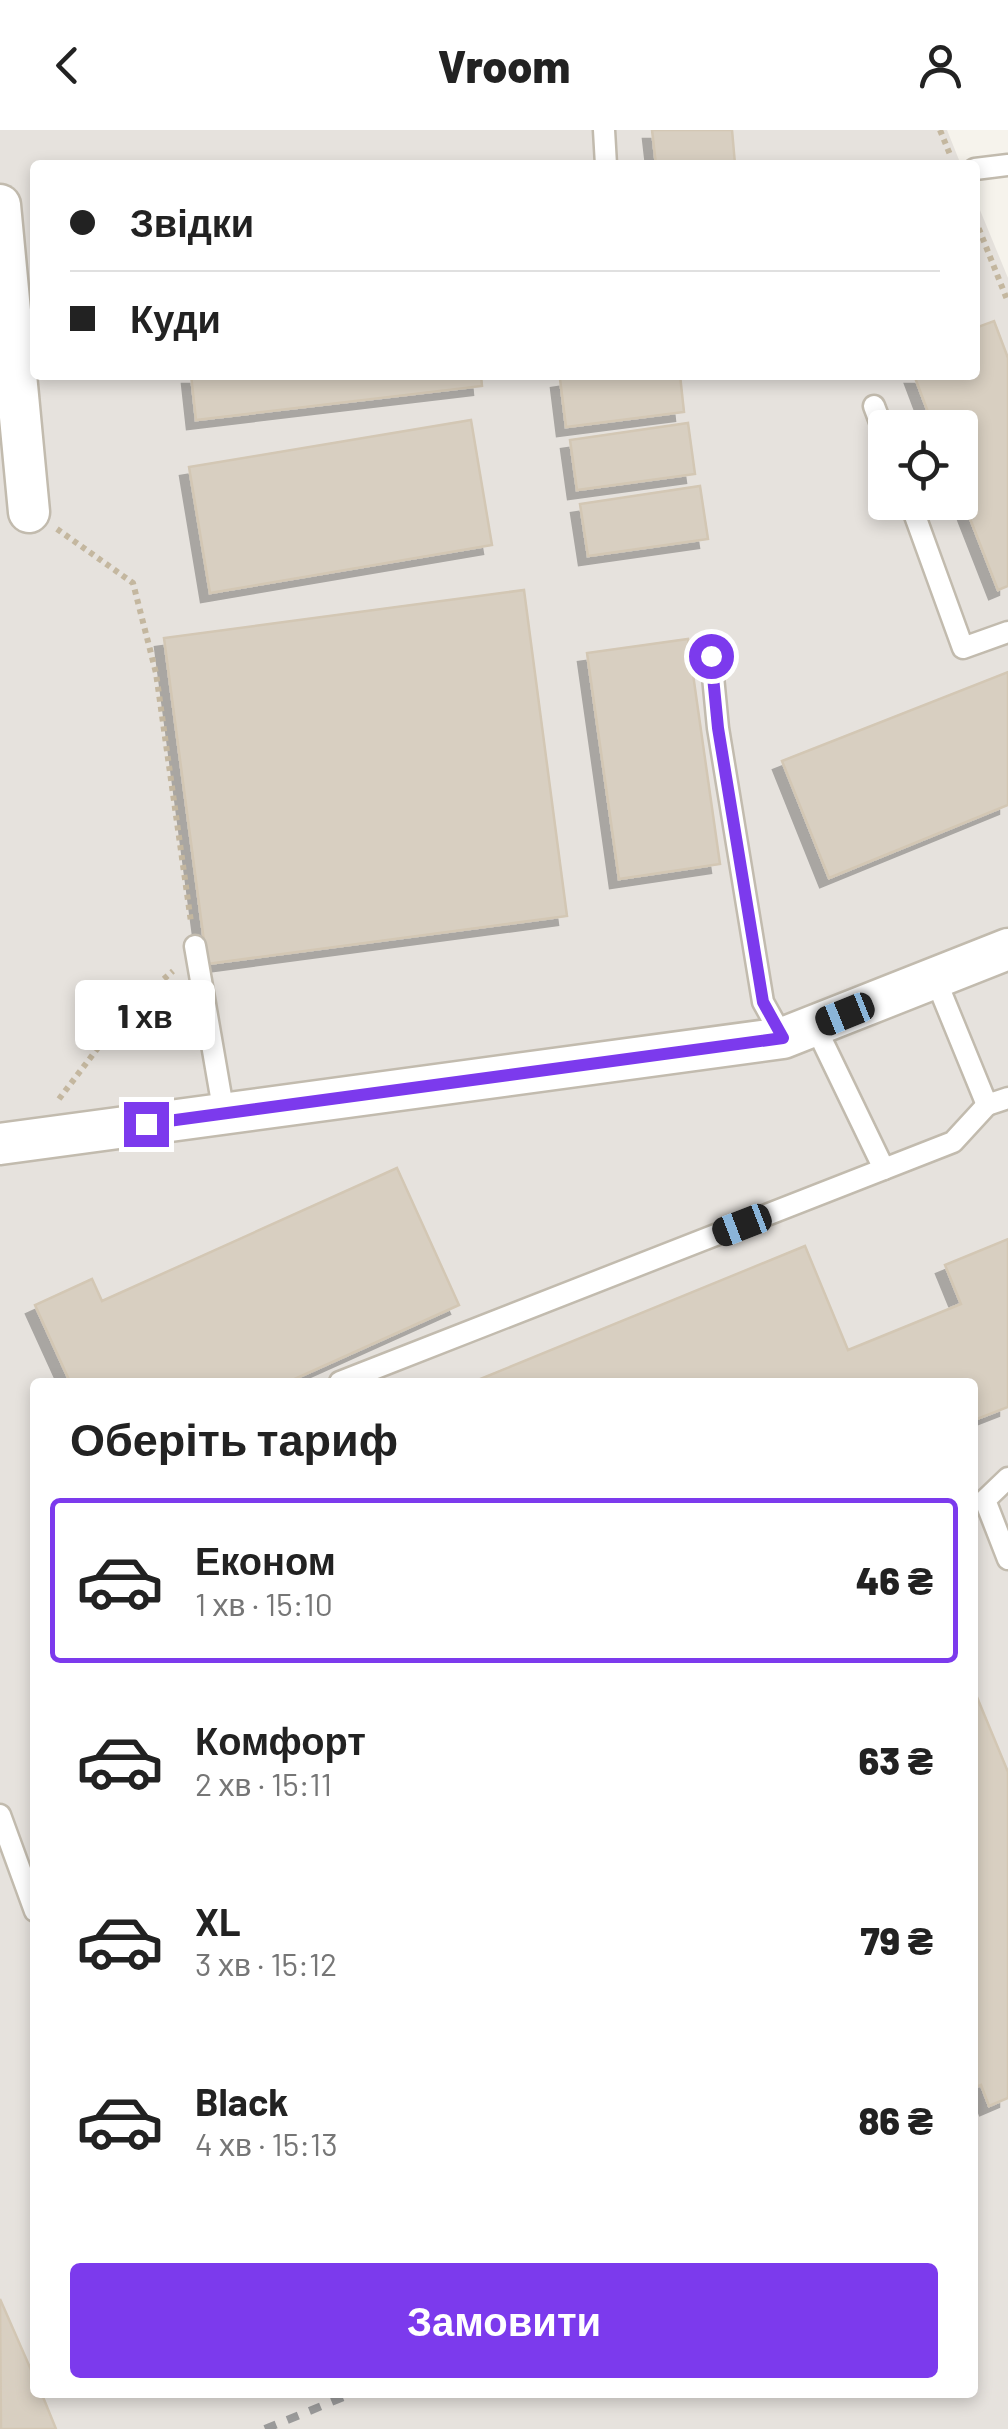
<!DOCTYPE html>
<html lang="uk">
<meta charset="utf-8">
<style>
:root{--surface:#fff;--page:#f2f2f2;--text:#222;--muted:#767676;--line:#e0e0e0;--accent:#7c3aed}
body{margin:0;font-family:Barlow,sans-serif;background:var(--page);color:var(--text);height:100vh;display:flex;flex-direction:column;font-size:38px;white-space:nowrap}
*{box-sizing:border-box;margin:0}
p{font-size:32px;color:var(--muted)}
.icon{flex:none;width:55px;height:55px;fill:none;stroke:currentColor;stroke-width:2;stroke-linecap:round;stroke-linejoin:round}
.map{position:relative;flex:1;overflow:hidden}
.drawer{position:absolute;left:30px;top:1248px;width:948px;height:1020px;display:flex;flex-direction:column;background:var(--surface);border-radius:10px;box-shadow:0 5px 15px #0003}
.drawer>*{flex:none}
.hud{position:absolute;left:30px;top:30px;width:950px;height:220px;border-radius:10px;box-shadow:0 5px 15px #0003;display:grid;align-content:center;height:220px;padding:0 40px;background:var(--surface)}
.controls{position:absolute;left:868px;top:280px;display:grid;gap:20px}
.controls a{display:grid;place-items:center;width:110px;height:110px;border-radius:10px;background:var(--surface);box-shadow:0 5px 15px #0003;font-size:50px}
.end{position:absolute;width:45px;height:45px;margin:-22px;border:12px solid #7c3aed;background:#fff;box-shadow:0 0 0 5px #fff}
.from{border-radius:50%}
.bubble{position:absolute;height:70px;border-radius:10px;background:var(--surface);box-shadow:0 5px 15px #0003;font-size:32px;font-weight:800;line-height:70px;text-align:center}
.car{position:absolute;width:30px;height:60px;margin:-30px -15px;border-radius:12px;box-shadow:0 0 8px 2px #0007;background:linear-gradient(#222 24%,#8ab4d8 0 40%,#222 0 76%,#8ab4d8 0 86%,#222 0)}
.hud b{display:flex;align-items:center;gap:35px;height:95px;font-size:38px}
.hud b+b{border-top:2px solid var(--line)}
.hud i{width:25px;height:25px;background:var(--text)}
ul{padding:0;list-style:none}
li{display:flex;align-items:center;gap:30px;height:165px;margin:0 20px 15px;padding:0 20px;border:5px solid transparent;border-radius:10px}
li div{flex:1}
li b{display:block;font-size:38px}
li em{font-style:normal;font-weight:800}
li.on{border-color:var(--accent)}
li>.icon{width:90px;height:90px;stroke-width:1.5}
h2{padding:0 40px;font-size:45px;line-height:120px}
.primary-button{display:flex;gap:20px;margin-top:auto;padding:20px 40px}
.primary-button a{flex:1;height:115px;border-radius:10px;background:var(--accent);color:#fff;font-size:40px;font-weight:800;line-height:115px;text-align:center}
header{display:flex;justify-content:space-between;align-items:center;height:130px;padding:0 40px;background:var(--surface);font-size:45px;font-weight:800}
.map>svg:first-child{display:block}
.industrial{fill:#e6e2dd;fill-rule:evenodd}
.building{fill:#d8cfc1;stroke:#d3c7b4;stroke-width:2.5;filter:url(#shadow)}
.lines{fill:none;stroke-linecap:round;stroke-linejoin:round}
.service-casing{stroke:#c2bbae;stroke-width:25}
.minor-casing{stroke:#c2bbae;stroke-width:45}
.path{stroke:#c4b79f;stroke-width:6;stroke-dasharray:5 5;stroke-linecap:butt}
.service{stroke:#fff;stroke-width:20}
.minor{stroke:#fff;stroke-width:40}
.rail{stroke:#9a9a9a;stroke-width:8;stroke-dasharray:12 12;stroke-linecap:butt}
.route{stroke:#7c3aed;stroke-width:12}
</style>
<header><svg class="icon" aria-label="back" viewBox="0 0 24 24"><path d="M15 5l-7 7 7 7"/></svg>Vroom<svg class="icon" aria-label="person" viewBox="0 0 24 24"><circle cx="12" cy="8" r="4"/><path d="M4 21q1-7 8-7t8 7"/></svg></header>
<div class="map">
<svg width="1008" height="2299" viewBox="0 0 1008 2299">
<defs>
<filter id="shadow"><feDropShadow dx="-9" dy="9" stdDeviation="0" flood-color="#0004"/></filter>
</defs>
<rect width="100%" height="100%" fill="#f6f3ec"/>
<path class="industrial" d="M0 0H947L961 35H35V245H975V68L1008 148V2299H0ZM885 298H960V372H885ZM35 1252H972V2262H35Z"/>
<g class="building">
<path d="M652 0H732L735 34 656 35Z"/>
<path d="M994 191 1008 228V456L998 460 960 363V298H934L914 245H975V198Z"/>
<path d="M191 245H481L482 256 196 290Z"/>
<path d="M587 245H680L684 282 566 297 560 249Z"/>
<path d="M471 290 492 415 210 463 189 337Z"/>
<path d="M688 293 695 344 577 360 570 310Z"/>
<path d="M700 356 708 409 588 426 580 374Z"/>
<path d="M524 460 567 786 207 834 164 508Z"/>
<path d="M688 509 720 734 619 749 587 523Z"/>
<path d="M1008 542V675L829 748 782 631Z"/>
<path d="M397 1038 459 1175 288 1252H70L35 1175 92 1149 102 1171Z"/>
<path d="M1008 1109V1277L972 1291V1252H473L805 1116 848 1220 961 1174 945 1135Z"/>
<path d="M972 1555 1008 1642V1968L989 1976 981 1955 972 1959Z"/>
<path d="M0 2169 35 2249V2262H41L56 2299H1Z"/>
</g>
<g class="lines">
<defs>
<g id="service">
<path d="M604 0 606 35"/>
<path d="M975 39 1008 35"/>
<path d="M874 276 885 305"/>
<path d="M910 372 963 518 1008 502"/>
<path d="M711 526 718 598 763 872 783 908"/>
<path d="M195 816 224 984"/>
<path d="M935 848 987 975 1008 968"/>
<path d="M815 896 884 1039"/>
<path d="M340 1252 953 1012 987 975"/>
<path d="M1008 1348 985 1370 1008 1429"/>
<path d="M0 1685 35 1781"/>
</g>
<g id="minor">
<path d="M0 75 29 382"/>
<path d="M0 1014 783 908 1008 819"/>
</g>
</defs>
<use href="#service" class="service-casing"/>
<use href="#minor" class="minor-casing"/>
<g class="path">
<path d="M940 0 951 27"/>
<path d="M975 89 1008 172"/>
<path d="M57 399 133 453 156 543 191 792"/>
<path d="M59 969 123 885 173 841"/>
</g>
<use href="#service" class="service"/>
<use href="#minor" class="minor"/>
<path class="rail" d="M265 2299 356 2262"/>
</g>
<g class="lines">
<path class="route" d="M146 994 783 908 763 872 718 598 711 526"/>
</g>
</svg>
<div class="controls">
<a><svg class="icon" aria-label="locate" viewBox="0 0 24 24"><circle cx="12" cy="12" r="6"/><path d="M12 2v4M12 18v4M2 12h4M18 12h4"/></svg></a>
</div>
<i class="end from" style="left:711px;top:526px"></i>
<i class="end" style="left:146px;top:994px"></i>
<div class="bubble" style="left:75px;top:850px;width:140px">1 хв</div>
<i class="car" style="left:845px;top:884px;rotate:248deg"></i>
<i class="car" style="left:742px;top:1095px;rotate:249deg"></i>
<div class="hud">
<b><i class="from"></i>Звідки</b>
<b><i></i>Куди</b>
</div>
<section class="drawer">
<h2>Оберіть тариф</h2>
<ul>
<li class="on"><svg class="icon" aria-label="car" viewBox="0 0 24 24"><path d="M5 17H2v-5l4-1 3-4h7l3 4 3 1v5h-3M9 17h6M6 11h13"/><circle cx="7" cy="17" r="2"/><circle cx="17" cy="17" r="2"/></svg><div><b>Економ</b><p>1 хв · 15:10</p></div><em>46 ₴</em></li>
<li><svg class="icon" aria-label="car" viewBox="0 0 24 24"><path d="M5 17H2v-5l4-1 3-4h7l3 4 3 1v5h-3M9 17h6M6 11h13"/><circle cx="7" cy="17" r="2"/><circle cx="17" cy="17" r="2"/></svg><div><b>Комфорт</b><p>2 хв · 15:11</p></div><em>63 ₴</em></li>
<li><svg class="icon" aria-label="car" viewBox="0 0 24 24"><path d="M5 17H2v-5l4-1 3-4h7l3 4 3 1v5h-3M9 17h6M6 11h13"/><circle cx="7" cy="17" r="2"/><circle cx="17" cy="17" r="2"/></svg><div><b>XL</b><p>3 хв · 15:12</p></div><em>79 ₴</em></li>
<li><svg class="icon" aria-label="car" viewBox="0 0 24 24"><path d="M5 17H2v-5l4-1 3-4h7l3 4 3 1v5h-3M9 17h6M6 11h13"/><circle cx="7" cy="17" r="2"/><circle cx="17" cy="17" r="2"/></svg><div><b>Black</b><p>4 хв · 15:13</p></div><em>86 ₴</em></li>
</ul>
<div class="primary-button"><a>Замовити</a></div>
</section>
</div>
